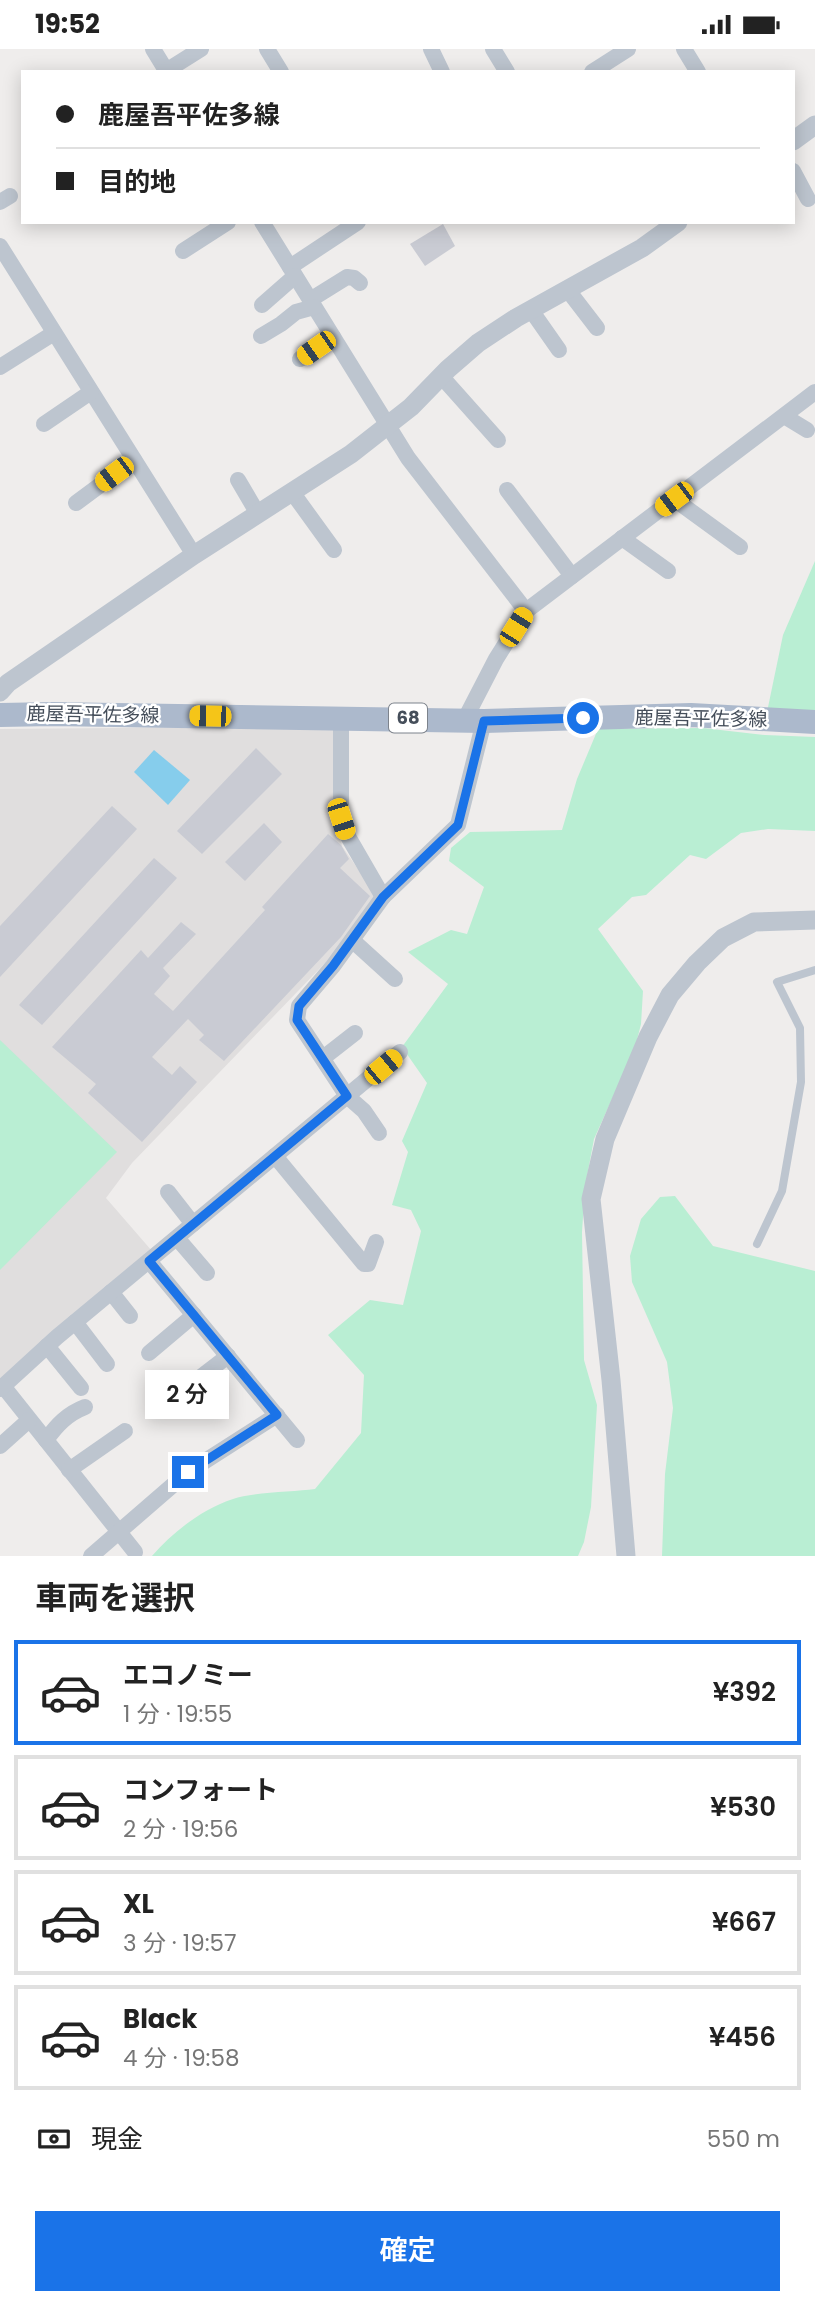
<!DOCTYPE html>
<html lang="ja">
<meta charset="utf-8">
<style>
:root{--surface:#fff;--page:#f6f6f6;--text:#222;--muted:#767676;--line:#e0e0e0;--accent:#1a73e8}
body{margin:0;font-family:Poppins,"Noto Sans JP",sans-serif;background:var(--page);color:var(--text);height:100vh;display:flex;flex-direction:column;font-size:26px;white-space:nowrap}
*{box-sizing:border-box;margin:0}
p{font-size:23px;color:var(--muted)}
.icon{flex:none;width:38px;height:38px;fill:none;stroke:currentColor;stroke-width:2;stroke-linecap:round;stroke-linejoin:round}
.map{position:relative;height:1507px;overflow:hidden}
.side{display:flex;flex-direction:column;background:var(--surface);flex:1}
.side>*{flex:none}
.top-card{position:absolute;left:21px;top:21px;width:774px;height:154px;border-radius:0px;box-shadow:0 4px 18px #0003;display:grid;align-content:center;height:154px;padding:0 35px;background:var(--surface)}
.end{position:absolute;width:32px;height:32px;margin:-16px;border:9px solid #1a73e8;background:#fff;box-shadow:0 0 0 4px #fff}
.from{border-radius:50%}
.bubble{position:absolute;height:49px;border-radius:0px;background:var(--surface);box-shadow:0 4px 18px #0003;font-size:23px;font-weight:600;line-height:49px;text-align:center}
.car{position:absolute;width:21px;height:42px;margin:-21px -10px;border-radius:9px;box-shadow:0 0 5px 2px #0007;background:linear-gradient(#f5c518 24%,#345 0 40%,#f5c518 0 76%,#345 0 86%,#f5c518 0)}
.top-card b{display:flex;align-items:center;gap:24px;height:66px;font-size:26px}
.top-card b+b{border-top:2px solid var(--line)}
.top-card i{width:18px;height:18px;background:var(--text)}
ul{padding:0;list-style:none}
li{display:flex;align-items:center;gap:21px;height:105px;margin:0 14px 10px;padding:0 21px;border:4px solid var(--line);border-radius:0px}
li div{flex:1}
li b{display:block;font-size:26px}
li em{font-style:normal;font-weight:600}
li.current{border-color:var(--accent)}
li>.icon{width:63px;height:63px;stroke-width:1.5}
h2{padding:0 35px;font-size:32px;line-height:84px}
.pay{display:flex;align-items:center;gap:18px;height:77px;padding:0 35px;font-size:26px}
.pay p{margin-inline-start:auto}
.action{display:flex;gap:14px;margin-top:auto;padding:14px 35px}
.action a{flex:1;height:80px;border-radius:0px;background:var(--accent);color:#fff;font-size:28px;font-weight:600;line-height:80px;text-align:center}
.status{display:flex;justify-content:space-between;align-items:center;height:49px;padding:0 35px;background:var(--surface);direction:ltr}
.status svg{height:19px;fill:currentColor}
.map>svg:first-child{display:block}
.education{fill:#e0dede}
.green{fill:#b9eed3}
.water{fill:#86cdec}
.building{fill:#c9cbd3}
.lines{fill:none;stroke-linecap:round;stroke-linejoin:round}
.service{stroke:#bdc5cf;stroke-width:8}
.minor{stroke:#bdc5cf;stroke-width:16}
.tertiary{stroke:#bdc5cf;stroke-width:19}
.primary{stroke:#acb9cc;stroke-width:24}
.route{stroke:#1a73e8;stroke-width:9}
.labels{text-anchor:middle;stroke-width:5;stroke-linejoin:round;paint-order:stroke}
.shield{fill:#fff;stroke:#7d838c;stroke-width:2}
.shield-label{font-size:18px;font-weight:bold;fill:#454e5a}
.street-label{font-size:19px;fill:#454e5a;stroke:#fff}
</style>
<div class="status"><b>19:52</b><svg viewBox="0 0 49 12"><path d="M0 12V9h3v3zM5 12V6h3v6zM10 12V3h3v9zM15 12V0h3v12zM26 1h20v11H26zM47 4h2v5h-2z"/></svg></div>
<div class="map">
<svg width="815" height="1507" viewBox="0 0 815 1507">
<rect width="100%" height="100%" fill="#efedec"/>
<path class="education" d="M335 677 333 750 342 797 382 855 132 1114 106 1149 152 1202 0 1331V680Z"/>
<g class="green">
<path d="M815 512V663H767L783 586Z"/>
<path d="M703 679 765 686 815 688V782L768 780 741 784 706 810 690 806 646 846 632 848 598 880 643 942 641 975 635 999 594 1090 585 1138 582 1183 584 1311 597 1356 591 1458 584 1493 578 1507H152C173 1483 202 1460 233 1450 252 1443 294 1443 315 1440L361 1384 364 1326 328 1286 370 1251 403 1256 421 1182 411 1161 392 1156 408 1103 402 1092 427 1034 402 998 448 935 408 903 451 881 467 885 484 838 449 812 451 799 470 783 562 781 577 730 598 680Z"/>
<path d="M0 991 117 1103 0 1221Z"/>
<path d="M675 1147 713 1197 815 1222V1507H662L665 1425 673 1359 667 1313 632 1233 630 1207 641 1170 660 1148Z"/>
</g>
<path class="water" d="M154 701 190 731 168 756 134 723Z"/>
<g class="building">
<path d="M443 175 455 197 425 217 410 195Z"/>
<path d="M256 699 282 725 202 805 177 782Z"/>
<path d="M112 757 137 780 0 928V877Z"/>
<path d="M264 774 282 793 245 832 225 813Z"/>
<path d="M328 785 341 796 349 810 340 819 370 847 341 888 224 1012 199 991 204 986 188 970 152 1008 172 1026 180 1017 197 1033 142 1093 88 1044 96 1035 52 998 141 901 148 909 181 873 196 885 163 919 170 927 154 945 173 962 265 861 262 858Z"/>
<path d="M154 809 177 829 42 976 19 956Z"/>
</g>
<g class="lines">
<path class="service" d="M757 1195 782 1142 801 1033 800 979 777 933 815 921"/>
<g class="minor">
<path d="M153 0 167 23"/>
<path d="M267 0 281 23"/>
<path d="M431 0 442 23"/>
<path d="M493 0 507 23"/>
<path d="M684 0 698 23"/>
<path d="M166 22 201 0"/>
<path d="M592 23 628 0"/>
<path d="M793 122 808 150"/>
<path d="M0 153 10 147"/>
<path d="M262 173 408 409 526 562"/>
<path d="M0 197 194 506"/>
<path d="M183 202 228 173"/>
<path d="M290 218 358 173"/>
<path d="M567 240 597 279"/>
<path d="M310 251 347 228 354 229 360 234"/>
<path d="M262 256 295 227"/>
<path d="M531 261 559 301"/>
<path d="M261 287 281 275 296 263 314 258"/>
<path d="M300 310 333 288"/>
<path d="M0 318 54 284"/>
<path d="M441 327 498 391"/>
<path d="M784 367 807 381"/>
<path d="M44 375 91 343"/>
<path d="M238 431 258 465"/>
<path d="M507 441 572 527"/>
<path d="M292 443 334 501"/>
<path d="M674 450 740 498"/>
<path d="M76 454 134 411"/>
<path d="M622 489 668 522"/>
<path d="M341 668V770L346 784 383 848"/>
<path d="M465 670 496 610 526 562 815 343"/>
<path d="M352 891 395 930"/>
<path d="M323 1009 355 984"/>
<path d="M379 1084 364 1062 347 1047 400 1003"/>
<path d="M275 1107 364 1215H368L376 1193"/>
<path d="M168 1143 193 1175"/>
<path d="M177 1189 207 1224"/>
<path d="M149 1212 297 1391"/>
<path d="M111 1243 130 1267"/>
<path d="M75 1273 107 1315"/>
<path d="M47 1297 81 1339"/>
<path d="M149 1304 194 1266"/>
<path d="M3 1337 135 1503"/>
<path d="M0 1340 57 1288 347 1047 297 971 299 957 333 917 383 848 458 776 484 672"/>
<path d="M176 1347 228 1307"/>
<path d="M46 1391C57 1376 67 1365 85 1358"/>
<path d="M0 1397 29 1371"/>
<path d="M69 1421 125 1382"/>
<path d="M91 1507 188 1423 277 1366"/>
</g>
<g class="tertiary">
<path d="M793 92 815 76"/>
<path d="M0 643 8 634 194 506 351 405 411 358 448 320 478 294 516 269 642 199 678 173"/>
<path d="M626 1507 611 1331 591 1150 605 1090 648 988 670 946 697 914 723 889 754 873 815 871"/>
</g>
<path class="primary" d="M0 666 53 665 484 672 691 666 815 673"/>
</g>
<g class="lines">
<path class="route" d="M188 1423 277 1366 149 1212 347 1047 297 971 299 957 333 917 383 848 458 776 484 672 583 669"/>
</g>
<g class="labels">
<rect class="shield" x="389" y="654.5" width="38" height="29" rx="5"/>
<g class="shield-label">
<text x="408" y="675">68</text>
</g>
<g class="street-label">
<text transform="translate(93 665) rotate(1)" y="7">鹿屋吾平佐多線</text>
<text transform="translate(701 669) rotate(1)" y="7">鹿屋吾平佐多線</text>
</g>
</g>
</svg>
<i class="end from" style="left:583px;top:669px"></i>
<i class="end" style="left:188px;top:1423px"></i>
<div class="bubble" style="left:145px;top:1321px;width:84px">2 分</div>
<i class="car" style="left:316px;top:299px;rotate:235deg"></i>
<i class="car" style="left:114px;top:425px;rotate:233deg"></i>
<i class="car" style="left:674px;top:450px;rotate:233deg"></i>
<i class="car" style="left:516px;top:578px;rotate:32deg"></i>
<i class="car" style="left:210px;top:667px;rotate:271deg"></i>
<i class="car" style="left:341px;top:770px;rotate:162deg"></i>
<i class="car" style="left:383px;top:1018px;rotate:50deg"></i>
<div class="top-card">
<b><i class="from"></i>鹿屋吾平佐多線</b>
<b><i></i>目的地</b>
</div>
</div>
<section class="side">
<h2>車両を選択</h2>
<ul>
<li class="current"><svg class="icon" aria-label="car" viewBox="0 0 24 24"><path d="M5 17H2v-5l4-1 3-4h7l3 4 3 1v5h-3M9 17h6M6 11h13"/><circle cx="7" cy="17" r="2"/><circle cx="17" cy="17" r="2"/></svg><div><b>エコノミー</b><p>1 分 · 19:55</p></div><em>¥392</em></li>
<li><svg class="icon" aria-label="car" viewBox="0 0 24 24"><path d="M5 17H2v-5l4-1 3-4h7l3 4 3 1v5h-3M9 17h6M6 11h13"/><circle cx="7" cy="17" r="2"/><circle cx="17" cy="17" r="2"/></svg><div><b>コンフォート</b><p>2 分 · 19:56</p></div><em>¥530</em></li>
<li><svg class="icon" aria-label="car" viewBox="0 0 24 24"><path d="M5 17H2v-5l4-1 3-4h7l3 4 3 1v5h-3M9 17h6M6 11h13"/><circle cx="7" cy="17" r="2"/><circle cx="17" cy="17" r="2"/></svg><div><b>XL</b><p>3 分 · 19:57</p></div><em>¥667</em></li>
<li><svg class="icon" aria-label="car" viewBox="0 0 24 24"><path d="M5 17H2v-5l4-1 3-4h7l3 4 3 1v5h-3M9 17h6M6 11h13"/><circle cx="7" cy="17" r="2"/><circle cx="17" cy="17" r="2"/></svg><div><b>Black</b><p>4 分 · 19:58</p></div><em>¥456</em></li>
</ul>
<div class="pay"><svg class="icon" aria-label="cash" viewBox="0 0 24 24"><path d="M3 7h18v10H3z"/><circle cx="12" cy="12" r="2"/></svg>現金<p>550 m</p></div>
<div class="action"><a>確定</a></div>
</section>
